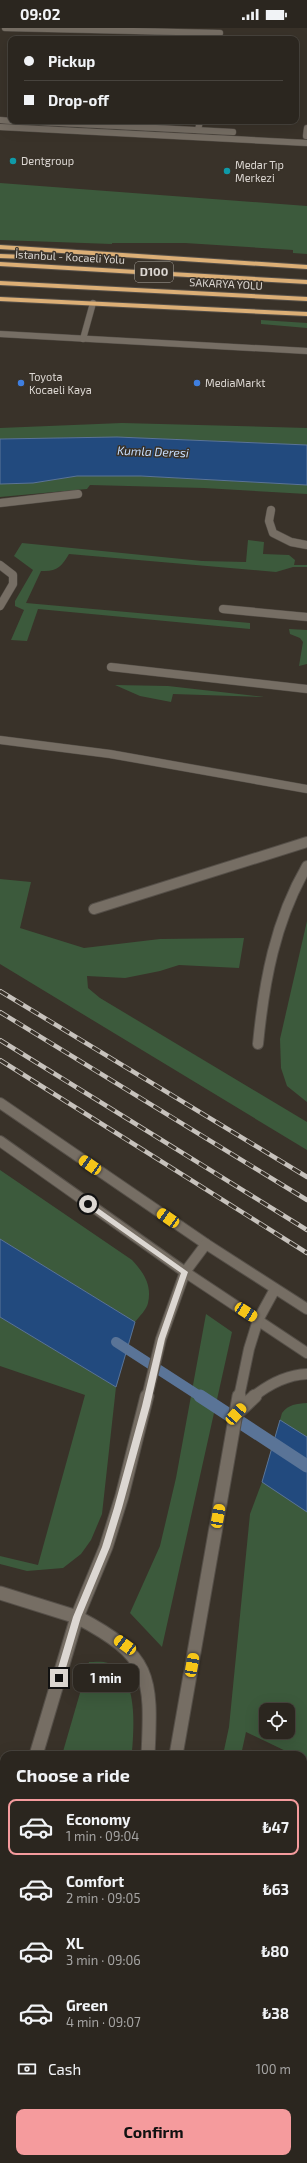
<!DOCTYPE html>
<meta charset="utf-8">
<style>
:root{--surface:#2b261f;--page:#37322c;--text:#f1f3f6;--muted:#a6a5a4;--line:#47433d;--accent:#f59b9d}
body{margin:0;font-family:"Exo 2",sans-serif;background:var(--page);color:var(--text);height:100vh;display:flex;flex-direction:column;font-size:15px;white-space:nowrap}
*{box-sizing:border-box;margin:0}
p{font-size:13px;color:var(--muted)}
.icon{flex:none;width:22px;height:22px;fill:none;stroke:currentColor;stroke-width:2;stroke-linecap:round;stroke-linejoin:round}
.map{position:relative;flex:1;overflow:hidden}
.panel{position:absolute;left:0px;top:1723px;width:307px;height:412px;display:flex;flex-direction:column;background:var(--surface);border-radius:12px 12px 0 0;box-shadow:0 4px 16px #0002,0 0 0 1px var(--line)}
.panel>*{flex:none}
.hud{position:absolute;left:8px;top:8px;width:291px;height:88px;border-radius:8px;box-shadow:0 4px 16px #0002,0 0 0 1px var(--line);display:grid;align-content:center;height:88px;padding:0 16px;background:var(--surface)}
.controls{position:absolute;left:259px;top:1675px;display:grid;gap:8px}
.controls a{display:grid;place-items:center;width:36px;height:36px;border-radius:8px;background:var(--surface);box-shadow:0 4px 16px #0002,0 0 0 1px var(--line);font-size:20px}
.end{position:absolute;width:18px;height:18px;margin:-9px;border:5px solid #dcd7d2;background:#111;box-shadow:0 0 0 2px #111}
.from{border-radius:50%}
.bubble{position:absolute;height:28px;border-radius:8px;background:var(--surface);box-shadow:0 4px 16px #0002,0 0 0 1px var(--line);font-size:13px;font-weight:700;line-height:28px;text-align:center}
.car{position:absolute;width:12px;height:24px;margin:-12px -6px;border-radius:5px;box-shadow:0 0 3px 1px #0007;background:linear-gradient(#f5c518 24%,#345 0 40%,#f5c518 0 76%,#345 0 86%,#f5c518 0)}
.hud b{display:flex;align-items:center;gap:14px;height:38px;font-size:15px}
.hud b+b{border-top:1px solid var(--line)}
.hud i{width:10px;height:10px;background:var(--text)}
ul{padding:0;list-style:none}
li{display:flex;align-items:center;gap:12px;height:56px;margin:0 8px 6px;padding:0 8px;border:2px solid transparent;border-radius:8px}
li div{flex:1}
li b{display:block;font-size:15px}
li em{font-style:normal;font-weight:700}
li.current{border-color:var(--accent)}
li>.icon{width:36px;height:36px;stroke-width:1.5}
h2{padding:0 16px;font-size:18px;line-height:48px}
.pay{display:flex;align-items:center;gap:10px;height:44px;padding:0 16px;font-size:15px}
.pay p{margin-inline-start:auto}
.action{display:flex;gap:8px;margin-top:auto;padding:8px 16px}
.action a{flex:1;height:46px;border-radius:8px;background:var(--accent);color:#111;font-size:16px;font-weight:700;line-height:46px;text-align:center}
.status{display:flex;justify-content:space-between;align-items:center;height:28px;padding:0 20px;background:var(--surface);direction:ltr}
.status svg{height:11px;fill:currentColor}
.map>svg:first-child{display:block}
.green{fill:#3c5a3c;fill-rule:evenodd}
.water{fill:#224a7e;stroke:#5a7497}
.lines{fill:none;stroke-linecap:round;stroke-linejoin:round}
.stream-far1{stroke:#5a7497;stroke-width:10}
.stream{stroke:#5a7497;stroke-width:13}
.lane-far2-casing{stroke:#554f48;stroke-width:7}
.lane-far1-casing{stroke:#554f48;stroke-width:9}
.lane-casing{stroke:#554f48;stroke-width:12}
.street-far1-casing{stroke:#554f48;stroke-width:7}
.street-casing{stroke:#554f48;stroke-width:15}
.secondary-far2-casing{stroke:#554f48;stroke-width:7}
.secondary-far1-casing{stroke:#554f48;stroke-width:12}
.secondary-casing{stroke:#554f48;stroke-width:15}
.highway-casing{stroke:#554f48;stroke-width:2}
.lane-far2{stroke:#766e64;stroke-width:6}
.lane-far1{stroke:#766e64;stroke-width:8}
.lane{stroke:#766e64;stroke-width:10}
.street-far1{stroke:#766e64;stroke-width:6}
.street{stroke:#766e64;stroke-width:13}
.secondary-far2{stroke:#766e64;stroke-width:6}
.secondary-far1{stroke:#766e64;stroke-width:10}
.secondary{stroke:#766e64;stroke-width:13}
.highway{fill:#dcaf76;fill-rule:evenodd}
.rail-casing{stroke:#c7c2bc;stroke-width:4.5}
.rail{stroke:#393229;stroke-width:3;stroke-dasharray:9;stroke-linecap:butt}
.route{fill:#dcd7d2}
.culture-dot{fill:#0f9aa8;stroke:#393229;stroke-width:1.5}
.shop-dot{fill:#3f7fe0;stroke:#393229;stroke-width:1.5}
.labels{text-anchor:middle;stroke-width:3;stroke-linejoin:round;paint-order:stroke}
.far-poi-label{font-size:11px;fill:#dcd7d2;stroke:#393229;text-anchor:start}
.far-street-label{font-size:11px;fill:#dcd7d2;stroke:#393229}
.shield{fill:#393229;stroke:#aba69f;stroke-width:1}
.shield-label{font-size:12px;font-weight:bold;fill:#dcd7d2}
.far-water-label{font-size:12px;font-style:italic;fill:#c7dfff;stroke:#393229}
</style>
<div class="status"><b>09:02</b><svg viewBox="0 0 49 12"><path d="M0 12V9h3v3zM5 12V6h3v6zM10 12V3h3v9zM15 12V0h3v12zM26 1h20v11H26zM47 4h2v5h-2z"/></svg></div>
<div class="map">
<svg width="307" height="2135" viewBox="0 0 307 2135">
<rect width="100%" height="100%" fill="#393229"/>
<g class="green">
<path d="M0 155 307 178V226L293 225V222L185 215H112V216L0 212Z"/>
<path d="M261 292 307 295V300L261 296Z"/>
<path d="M122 395 307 400V417L117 409 0 411V400Z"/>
<path d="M77 448H141L307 457V466L204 460 90 457 87 461 0 469V456L33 455Z"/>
<path d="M248 512 264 514 263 526 289 527 295 532 294 537H307V539H293L276 544 69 526C61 539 57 544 41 543L26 575 250 595V601L38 581 27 613 11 612 24 582 15 578V573L33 542 14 528 22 515 202 533 246 534Z"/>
<path d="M289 601 307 602V636L299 638 303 614 300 610 290 606Z"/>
<path d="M115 657 168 658 265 669 173 666 171 674 140 668Z"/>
<path d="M0 851 31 854 20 900 84 920 160 911 244 910 239 940 179 937 160 943 125 950 87 948 88 960 100 970 307 1094V1122L0 936Z"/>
<path d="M307 893V1074L287 1058 281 1040 280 1011Z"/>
<path d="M0 1142 132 1232C144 1245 152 1257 148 1275 147 1281 139 1289 135 1294L0 1211Z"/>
<path d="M206 1286 232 1304 162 1619 130 1585 160 1518 176 1450Z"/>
<path d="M0 1289 116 1359 102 1486 91 1512 81 1526 63 1540 27 1543 0 1536V1528L38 1537 85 1367 0 1338Z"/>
<path d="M307 1375V1733L303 1731V1727H294L246 1704 241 1727H223L229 1699 250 1486 262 1454 282 1385C289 1376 296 1376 307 1375ZM266 1682H288V1704H266Z"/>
<path d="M89 1634C94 1634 103 1633 108 1635 139 1646 134 1701 132 1727H62Z"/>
<path d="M4 1923V2131H58L55 2135H0V1937Z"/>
</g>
<g class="water">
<path d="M117 409 307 417V457L141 448H77L33 455 0 456V411Z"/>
<path d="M0 1211 135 1294 116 1359 0 1289Z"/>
<path d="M280 1392 307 1409V1484L262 1454Z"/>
</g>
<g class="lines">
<path class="stream-far1" d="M116 1314 201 1369"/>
<path class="stream" d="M200 1368 307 1438"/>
<defs>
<g id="lane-far2">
<path d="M0 306 307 323"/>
<path d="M83 311 93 275"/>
</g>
<g id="lane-far1">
<path d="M0 475 78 466"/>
<path d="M271 482 269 493 273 505 291 514 307 517"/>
<path d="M0 537 13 547V556L0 578"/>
<path d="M223 581 307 589"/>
<path d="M111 639 307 661"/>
<path d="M0 712 110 726 307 761"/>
</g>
<g id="lane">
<path d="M94 881 307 814"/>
<path d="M258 1016C264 954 275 893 307 838"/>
</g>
<g id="street-far1">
<path d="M5 0 220 5"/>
<path d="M198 102 200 93"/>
<path d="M306 108 307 100"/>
</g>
<path id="street" d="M0 1565 77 1589"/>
<g id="secondary-far2">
<path d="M0 92 11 93"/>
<path d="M20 93 233 104"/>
<path d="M0 99 307 115"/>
</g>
<g id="secondary-far1">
<path d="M0 1075 206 1216 307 1281"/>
<path d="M0 1113 185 1244 307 1325"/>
<path d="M147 1369 161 1311 185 1244 206 1216"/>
<path d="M239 1369 249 1321 258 1292 275 1261"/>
<path d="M253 1369C269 1356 286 1347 307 1346"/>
</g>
<g id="secondary">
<path d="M236 1386 255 1368"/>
<path d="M77 1589C151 1628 152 1647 148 1727"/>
<path d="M36 1727 77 1589 106 1519 122 1468 147 1368"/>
<path d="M176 1727 239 1368"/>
<path d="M0 1845 4 1832"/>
<path d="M90 2135 93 2131"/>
<path d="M100 2135 101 2131"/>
</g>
<g id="highway">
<path d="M0 217 307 237V241L0 221Z"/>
<path d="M0 226 51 228 55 230 51 232 0 230Z"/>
<path d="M0 234 307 252V256L0 238Z"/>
<path d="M0 253 307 269V273L0 257Z"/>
<path d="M0 269 307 284V288L0 273Z"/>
</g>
</defs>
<use href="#lane-far2" class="lane-far2-casing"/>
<use href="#lane-far1" class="lane-far1-casing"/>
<use href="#lane" class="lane-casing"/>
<use href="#street-far1" class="street-far1-casing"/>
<use href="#street" class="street-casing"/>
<use href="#secondary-far2" class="secondary-far2-casing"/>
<use href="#secondary-far1" class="secondary-far1-casing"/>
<use href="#secondary" class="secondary-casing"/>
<use href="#highway" class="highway-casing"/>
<use href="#lane-far2" class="lane-far2"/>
<use href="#lane-far1" class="lane-far1"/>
<use href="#lane" class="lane"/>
<use href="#street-far1" class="street-far1"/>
<use href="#street" class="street"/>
<use href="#secondary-far2" class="secondary-far2"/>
<use href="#secondary-far1" class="secondary-far1"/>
<use href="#secondary" class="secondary"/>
<use href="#highway" class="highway"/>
<defs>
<g id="rail">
<path d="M0 963 307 1149"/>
<path d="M0 984 307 1172"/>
<path d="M0 1012 307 1202"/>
<path d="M0 1032 307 1225"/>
</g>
</defs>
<use href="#rail" class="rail-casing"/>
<use href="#rail" class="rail"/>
</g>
<path class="route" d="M88 1173 188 1244 165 1311 150 1378 122 1480 110 1519 81 1589 63 1650 59 1654 55 1650 73 1589 102 1519 114 1480 142 1378 158 1311 181 1245 86 1178V1174Z"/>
<g class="culture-dot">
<circle cx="13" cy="133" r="4"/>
<circle cx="227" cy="143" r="4"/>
</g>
<g class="shop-dot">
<circle cx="21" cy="355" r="4"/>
<circle cx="197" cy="355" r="4"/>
</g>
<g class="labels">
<g class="far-poi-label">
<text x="21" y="137">Dentgroup</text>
<text x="235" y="141">Medar Tıp<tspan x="235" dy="13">Merkezi</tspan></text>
<text x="29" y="353">Toyota<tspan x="29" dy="13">Kocaeli Kaya</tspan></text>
<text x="205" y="359">MediaMarkt</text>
</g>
<g class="far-street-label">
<text transform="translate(70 229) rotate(3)" y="4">İstanbul - Kocaeli Yolu</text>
<text transform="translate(226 256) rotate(3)" y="4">SAKARYA YOLU</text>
</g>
<rect class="shield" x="135" y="234" width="38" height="20" rx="3"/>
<g class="shield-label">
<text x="154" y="248">D100</text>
</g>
<g class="far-water-label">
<text transform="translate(153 424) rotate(2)" y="4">Kumla Deresi</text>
</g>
</g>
</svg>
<div class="controls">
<a><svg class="icon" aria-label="locate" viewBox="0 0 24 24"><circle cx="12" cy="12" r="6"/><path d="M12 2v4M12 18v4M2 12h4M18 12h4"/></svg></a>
</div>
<i class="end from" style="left:88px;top:1176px"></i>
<i class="end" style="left:59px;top:1650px"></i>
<div class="bubble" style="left:73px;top:1636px;width:66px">1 min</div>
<i class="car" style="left:90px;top:1137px;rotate:304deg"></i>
<i class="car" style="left:168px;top:1190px;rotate:304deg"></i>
<i class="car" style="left:246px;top:1284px;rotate:123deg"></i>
<i class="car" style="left:236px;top:1386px;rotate:42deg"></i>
<i class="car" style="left:218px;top:1488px;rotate:10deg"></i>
<i class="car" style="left:125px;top:1617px;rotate:306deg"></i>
<i class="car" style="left:192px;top:1637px;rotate:10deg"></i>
<div class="hud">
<b><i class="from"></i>Pickup</b>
<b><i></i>Drop-off</b>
</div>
<section class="panel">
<h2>Choose a ride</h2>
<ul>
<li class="current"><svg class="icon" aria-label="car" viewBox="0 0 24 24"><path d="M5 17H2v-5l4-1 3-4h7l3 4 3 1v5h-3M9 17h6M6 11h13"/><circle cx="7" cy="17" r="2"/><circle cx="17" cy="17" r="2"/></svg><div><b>Economy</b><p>1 min · 09:04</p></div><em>₺47</em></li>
<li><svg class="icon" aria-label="car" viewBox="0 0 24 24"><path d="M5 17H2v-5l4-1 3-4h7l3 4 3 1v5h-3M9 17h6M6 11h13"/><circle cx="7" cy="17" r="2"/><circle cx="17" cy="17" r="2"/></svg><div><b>Comfort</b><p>2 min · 09:05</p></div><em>₺63</em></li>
<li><svg class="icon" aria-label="car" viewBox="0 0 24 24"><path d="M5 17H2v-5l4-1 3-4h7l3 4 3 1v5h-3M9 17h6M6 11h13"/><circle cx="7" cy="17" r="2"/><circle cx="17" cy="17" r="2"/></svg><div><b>XL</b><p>3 min · 09:06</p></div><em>₺80</em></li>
<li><svg class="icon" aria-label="car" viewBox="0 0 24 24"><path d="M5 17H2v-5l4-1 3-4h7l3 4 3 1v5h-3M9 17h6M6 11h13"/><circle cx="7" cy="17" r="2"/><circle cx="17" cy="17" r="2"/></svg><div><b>Green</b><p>4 min · 09:07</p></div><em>₺38</em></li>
</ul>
<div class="pay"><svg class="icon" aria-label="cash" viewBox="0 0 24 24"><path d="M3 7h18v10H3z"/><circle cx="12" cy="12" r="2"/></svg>Cash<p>100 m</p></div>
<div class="action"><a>Confirm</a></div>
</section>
</div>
